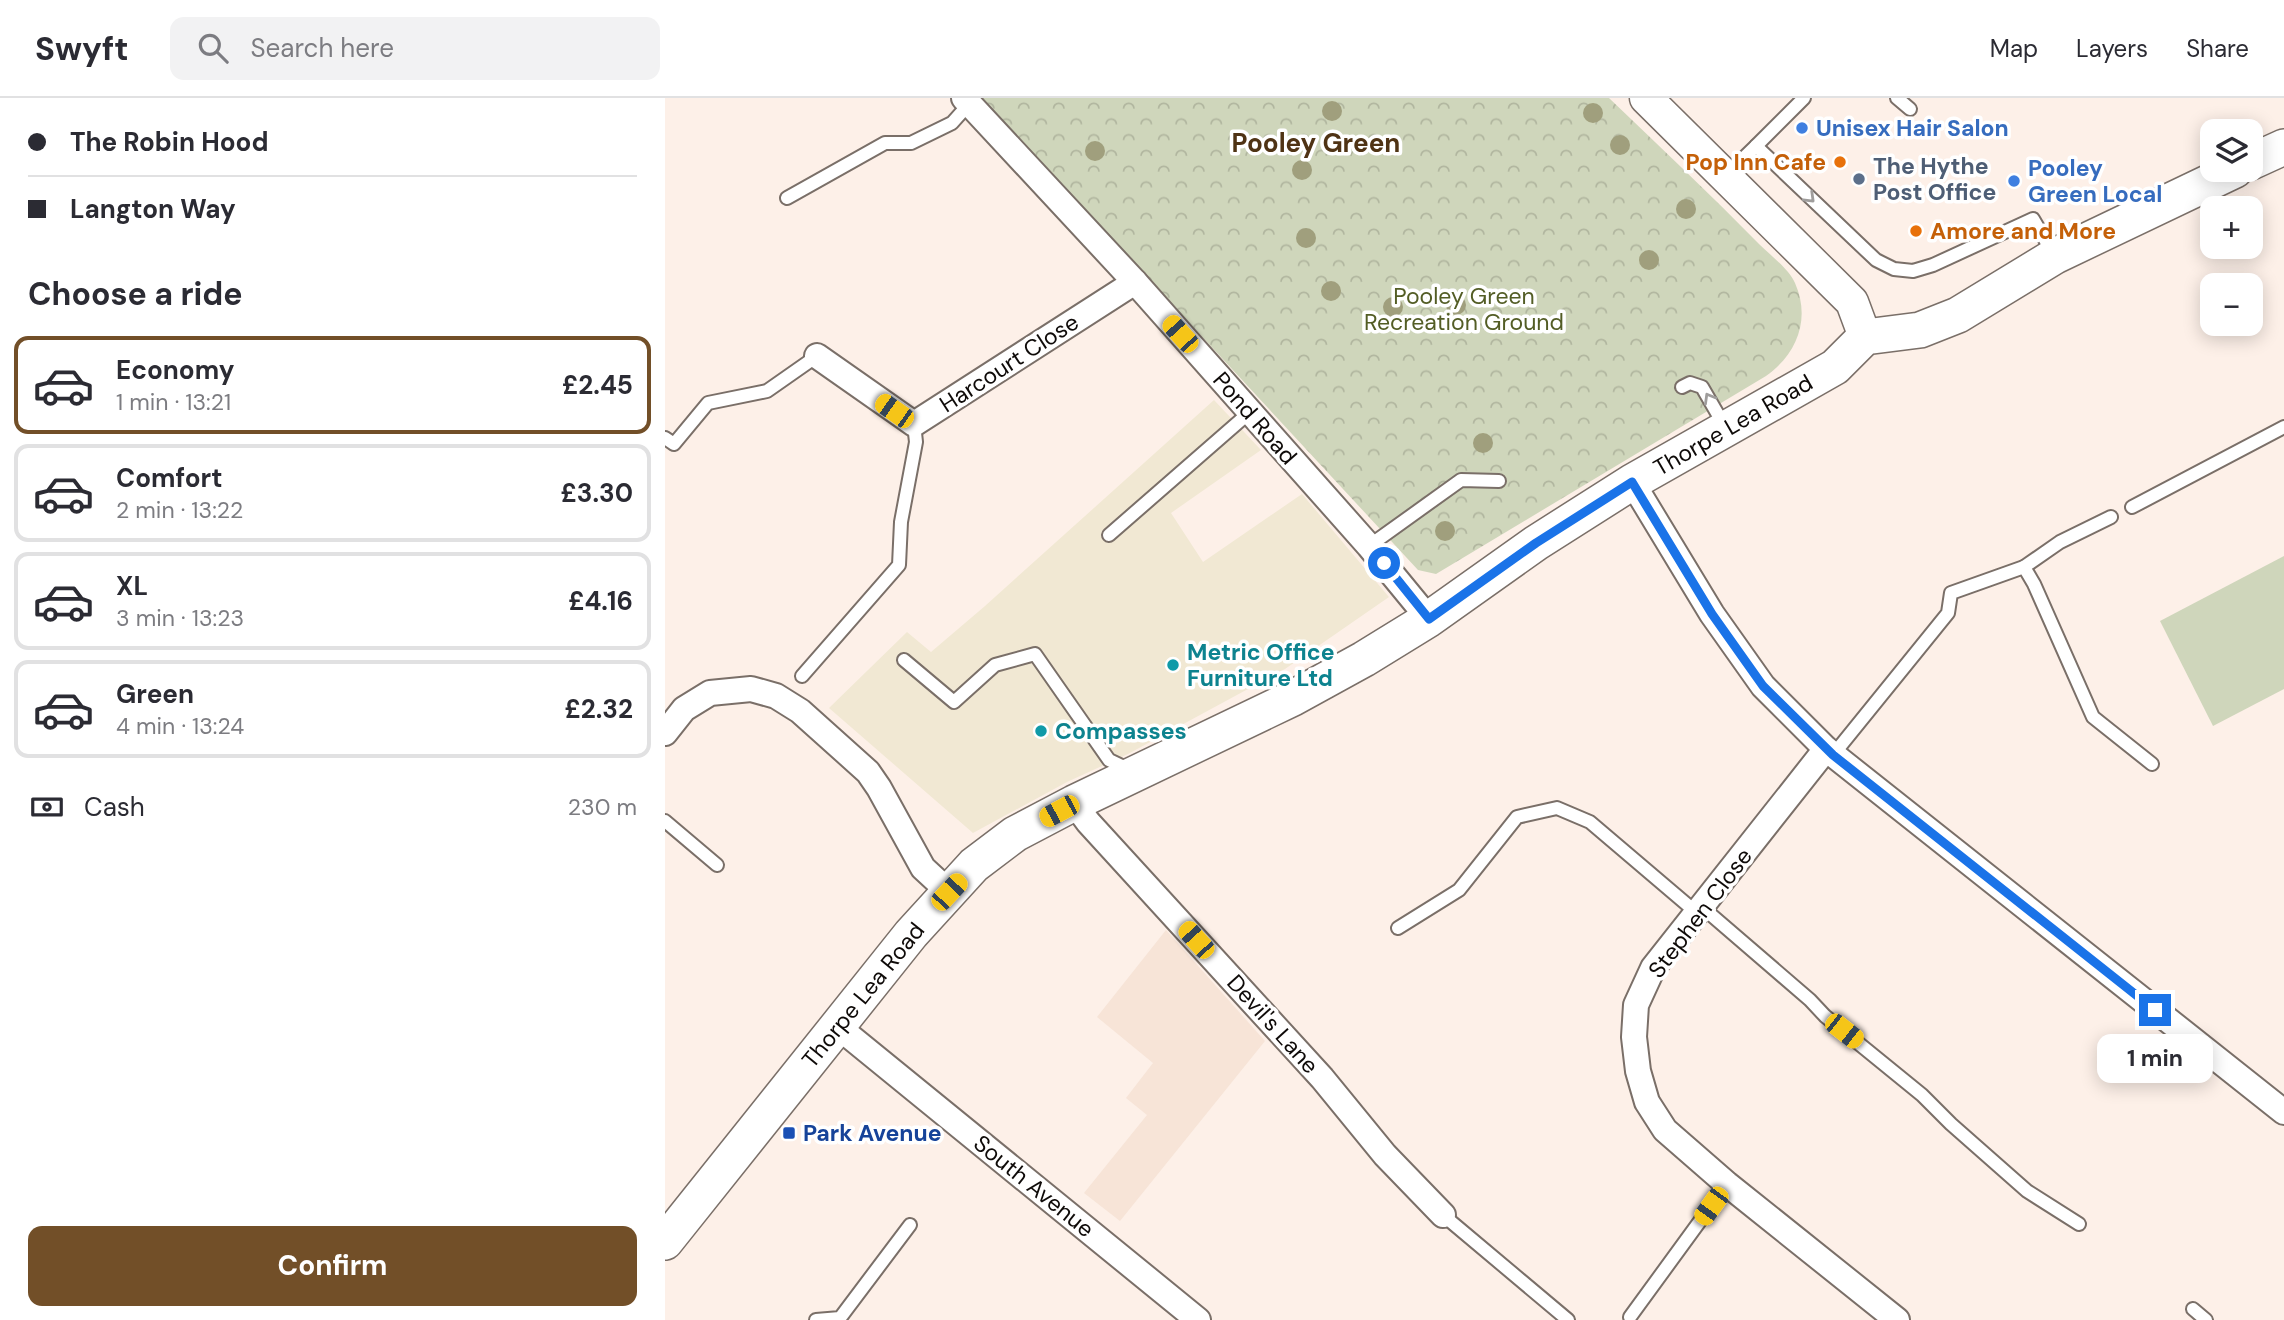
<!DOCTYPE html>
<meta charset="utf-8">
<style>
:root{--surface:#fff;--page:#f2f2f3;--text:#2b2b33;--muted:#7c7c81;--line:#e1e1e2;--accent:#724f28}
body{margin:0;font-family:"DM Sans",sans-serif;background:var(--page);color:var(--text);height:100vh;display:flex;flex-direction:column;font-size:26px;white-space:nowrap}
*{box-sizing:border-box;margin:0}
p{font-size:23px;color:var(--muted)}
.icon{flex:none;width:38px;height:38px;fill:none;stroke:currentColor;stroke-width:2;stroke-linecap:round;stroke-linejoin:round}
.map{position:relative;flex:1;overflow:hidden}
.sheet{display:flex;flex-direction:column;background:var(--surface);width:665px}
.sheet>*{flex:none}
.guide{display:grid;align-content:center;height:154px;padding:0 28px;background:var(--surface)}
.buttons{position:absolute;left:1535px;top:21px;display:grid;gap:14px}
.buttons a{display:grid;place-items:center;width:63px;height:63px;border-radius:14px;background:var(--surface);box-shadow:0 4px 18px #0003;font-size:35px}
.end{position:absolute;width:32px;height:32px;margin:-16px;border:9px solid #1a73e8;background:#fff;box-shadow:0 0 0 4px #fff}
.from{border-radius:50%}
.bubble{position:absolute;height:49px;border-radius:14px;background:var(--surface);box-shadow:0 4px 18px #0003;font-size:23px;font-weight:700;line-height:49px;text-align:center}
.car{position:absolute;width:21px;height:42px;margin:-21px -10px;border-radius:9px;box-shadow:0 0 5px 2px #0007;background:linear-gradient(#f5c518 24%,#345 0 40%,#f5c518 0 76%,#345 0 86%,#f5c518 0)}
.guide b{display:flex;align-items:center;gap:24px;height:66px;font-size:26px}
.guide b+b{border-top:2px solid var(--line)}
.guide i{width:18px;height:18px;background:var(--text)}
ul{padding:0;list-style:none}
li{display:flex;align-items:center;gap:21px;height:98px;margin:0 14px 10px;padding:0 14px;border:4px solid var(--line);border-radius:14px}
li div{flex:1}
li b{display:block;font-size:26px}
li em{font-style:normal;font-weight:700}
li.active{border-color:var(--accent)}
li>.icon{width:63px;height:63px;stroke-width:1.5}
h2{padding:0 28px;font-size:32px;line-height:84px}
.pay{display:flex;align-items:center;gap:18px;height:77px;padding:0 28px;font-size:26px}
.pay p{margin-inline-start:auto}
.button{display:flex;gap:14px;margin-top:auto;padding:14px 28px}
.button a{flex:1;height:80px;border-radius:14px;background:var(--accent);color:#fff;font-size:28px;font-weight:700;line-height:80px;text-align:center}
header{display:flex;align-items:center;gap:42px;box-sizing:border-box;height:98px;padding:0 35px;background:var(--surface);border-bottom:2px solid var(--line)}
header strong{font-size:33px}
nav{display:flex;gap:38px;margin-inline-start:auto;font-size:24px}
.search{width:490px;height:63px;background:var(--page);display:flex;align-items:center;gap:18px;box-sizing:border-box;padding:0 24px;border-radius:14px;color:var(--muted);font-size:26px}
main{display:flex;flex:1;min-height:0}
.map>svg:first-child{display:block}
.commercial{fill:#f1e8d3}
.built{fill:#f7e4d7}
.green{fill:#cfd6bb}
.park{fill:url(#park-crowns)}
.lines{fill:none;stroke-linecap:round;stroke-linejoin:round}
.service-casing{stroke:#7a6f68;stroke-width:16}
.minor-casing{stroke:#7a6f68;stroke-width:28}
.tertiary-casing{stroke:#7a6f68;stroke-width:35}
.secondary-casing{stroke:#7a6f68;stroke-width:38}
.service{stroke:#fff;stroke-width:12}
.minor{stroke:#fff;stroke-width:24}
.tertiary{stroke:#fff;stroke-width:32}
.secondary{stroke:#fff;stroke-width:35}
.tree{fill:#a09f7d}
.oneway{stroke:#9f9d9c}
.route{stroke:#1a73e8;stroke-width:9}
.shop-dot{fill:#3f7fe0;stroke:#fff;stroke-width:2.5}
.food-dot{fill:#e8710a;stroke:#fff;stroke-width:2.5}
.service-dot{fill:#5c6f8a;stroke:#fff;stroke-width:2.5}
.culture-dot{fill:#0f9aa8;stroke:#fff;stroke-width:2.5}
.transit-dot{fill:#1a4fb4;stroke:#fff;stroke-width:2.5}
.labels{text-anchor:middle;stroke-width:7;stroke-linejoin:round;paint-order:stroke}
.shop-label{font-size:23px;font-weight:bold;fill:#366cbe;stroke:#fff;text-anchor:start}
.food-label{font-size:23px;font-weight:bold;fill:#c56008;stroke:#fff;text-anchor:end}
.service-label{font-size:23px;font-weight:bold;fill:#4e5e75;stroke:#fff;text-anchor:start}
.park-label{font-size:23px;fill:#535d25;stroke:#fff}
.street-label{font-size:23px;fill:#0e0a08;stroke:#fff}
.culture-label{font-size:23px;font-weight:bold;fill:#0d838f;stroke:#fff;text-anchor:start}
.transit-label{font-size:23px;font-weight:bold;fill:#164399;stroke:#fff;text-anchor:start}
.quarter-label{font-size:26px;font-weight:bold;fill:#4f3314;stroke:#fff}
</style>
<header>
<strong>Swyft</strong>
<div class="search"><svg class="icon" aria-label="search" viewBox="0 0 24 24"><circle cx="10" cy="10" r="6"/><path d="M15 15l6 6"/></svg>Search here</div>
<nav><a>Map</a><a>Layers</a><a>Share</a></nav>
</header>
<main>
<section class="sheet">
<div class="guide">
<b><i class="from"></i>The Robin Hood</b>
<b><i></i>Langton Way</b>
</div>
<h2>Choose a ride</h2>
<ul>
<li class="active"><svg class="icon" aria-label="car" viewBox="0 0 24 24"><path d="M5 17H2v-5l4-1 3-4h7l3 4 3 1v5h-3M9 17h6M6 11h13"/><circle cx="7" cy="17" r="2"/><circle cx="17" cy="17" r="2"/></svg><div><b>Economy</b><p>1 min · 13:21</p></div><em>£2.45</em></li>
<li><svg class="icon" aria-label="car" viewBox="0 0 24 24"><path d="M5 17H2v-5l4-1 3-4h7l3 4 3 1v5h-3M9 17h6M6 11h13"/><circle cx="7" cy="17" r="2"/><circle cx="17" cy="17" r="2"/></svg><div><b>Comfort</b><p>2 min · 13:22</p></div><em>£3.30</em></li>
<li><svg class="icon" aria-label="car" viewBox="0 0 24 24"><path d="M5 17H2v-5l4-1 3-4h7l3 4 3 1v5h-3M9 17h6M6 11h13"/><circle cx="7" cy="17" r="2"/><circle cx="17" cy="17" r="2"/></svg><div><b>XL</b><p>3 min · 13:23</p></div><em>£4.16</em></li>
<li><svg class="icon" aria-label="car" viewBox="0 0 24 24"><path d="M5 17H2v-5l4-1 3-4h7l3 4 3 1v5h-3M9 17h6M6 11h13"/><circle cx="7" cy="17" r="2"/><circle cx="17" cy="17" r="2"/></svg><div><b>Green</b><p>4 min · 13:24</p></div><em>£2.32</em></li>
</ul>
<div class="pay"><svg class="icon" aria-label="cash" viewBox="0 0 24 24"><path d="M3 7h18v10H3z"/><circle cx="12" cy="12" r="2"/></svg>Cash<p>230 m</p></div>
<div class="button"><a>Confirm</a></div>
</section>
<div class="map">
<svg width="1619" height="1222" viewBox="0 0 1619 1222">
<defs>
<pattern id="park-crowns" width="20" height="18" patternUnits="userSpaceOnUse" patternTransform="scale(1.75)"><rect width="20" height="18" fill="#cfd6bb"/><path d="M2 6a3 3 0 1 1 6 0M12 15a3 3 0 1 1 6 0" fill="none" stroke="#b1b69f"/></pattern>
</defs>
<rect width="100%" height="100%" fill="#fdf0e8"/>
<path class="commercial" d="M549 302 596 352 506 415 538 464 637 396 724 499 620 571 463 656 402 684 308 735 164 610 242 534 266 554 320 508Z"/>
<path class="built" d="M501 832 600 943 455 1123 419 1095 482 1017 461 1000 488 965 432 919Z"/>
<path class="green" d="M1619 458V591L1548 628 1495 523Z"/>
<path class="park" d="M316 0H944C994 48 1045 96 1094 146 1105 157 1124 171 1130 185 1146 221 1132 256 1101 278L771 476 753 472Z"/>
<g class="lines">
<defs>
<g id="service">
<path d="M1232 0 1245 11"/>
<path d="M1091 48 1139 0"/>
<path d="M1061 77 1091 48 1211 162 1229 171 1248 173 1268 167 1368 121 1389 157"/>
<path d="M122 100 220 45H246L287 25 304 6"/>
<path d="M1017 289 1025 285 1037 289 1059 327"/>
<path d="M0 340 9 346 43 305 102 293 152 258"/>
<path d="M1467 409 1619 329"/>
<path d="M444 437 585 314"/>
<path d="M704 448 796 382 834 383"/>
<path d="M1359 469 1395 444 1446 419"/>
<path d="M239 562 289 604 330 567 370 556 444 662 465 672"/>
<path d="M137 578 234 467 236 424 251 344 249 326"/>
<path d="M1168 657 1283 515 1286 495 1359 469 1369 486 1428 619 1487 666"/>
<path d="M0 723 52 767"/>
<path d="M1037 809 1145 902 1160 918 1257 997 1286 1026 1362 1093 1414 1126"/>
<path d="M733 830 794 792 852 719 892 710 925 724 1032 815"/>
<path d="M778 1117 903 1222"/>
<path d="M1528 1211 1541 1222"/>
<path d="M965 1219 1062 1086"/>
<path d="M151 1222 175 1220 245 1127"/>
</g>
<g id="minor">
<path d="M299 0 470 184 704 448 764 521"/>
<path d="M152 258 249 326 470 184"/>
<path d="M967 384 1047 516 1098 588 1161 651 1619 1014"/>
<path d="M0 635 19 611 45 595 86 591 111 598 135 613 203 674 214 690 258 770 284 794"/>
<path d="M1161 651 988 870 971 907 969 939 973 973 982 1004 1000 1032 1062 1086 1232 1222"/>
<path d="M409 705 423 724 657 980 720 1057 778 1117"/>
<path d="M172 928 533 1222"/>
</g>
<path id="tertiary" d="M981 0 1187 204 1200 239"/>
<g id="secondary">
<path d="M1586 64 1619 49"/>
<path d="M0 1144 246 836 309 767 350 736 409 705 628 600 699 561 764 521 871 445 967 384 1170 269 1200 239 1255 232 1293 217 1390 158 1570 72"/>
</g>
</defs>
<use href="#service" class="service-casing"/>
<use href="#minor" class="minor-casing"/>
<use href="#tertiary" class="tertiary-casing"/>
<use href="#secondary" class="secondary-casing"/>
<use href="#service" class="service"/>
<use href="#minor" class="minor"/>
<use href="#tertiary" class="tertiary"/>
<use href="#secondary" class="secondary"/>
</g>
<g class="tree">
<circle cx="667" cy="13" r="10"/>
<circle cx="928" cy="15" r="10"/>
<circle cx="955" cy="47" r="10"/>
<circle cx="430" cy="53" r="10"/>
<circle cx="637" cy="72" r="10"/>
<circle cx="1021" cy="111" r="10"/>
<circle cx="641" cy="140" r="10"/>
<circle cx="984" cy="162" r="10"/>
<circle cx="666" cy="193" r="10"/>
<circle cx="791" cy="207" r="10"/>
<circle cx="728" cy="209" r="10"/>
<circle cx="818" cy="345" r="10"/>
<circle cx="780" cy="433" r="10"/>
</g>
<defs><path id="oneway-chevron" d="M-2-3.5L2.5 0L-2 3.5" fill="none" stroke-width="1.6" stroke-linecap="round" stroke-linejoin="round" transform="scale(1.75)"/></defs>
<g class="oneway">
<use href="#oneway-chevron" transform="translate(1145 100) rotate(44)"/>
<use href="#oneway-chevron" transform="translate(1044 300) rotate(-120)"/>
</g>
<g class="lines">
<path class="route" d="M719 465 764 521 871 445 967 384 1047 516 1098 588 1168 657 1490 912"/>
</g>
<g class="shop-dot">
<circle cx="1137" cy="30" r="7"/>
<circle cx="1349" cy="83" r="7"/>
</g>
<g class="food-dot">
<circle cx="1175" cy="64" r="7"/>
<circle cx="1251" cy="133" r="7"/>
</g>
<circle class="service-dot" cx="1194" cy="81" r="7"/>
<g class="culture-dot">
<circle cx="508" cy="567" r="7"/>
<circle cx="376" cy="633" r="7"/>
</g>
<rect class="transit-dot" x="117" y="1028" width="14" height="14" rx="3.5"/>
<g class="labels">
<g class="shop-label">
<text x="1151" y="38">Unisex Hair Salon</text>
<text x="1363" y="78">Pooley<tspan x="1363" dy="26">Green Local</tspan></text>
</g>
<g class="food-label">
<text x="1161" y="72">Pop Inn Cafe</text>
<text x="1265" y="141" text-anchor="start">Amore and More</text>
</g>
<g class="service-label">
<text x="1208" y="76">The Hythe<tspan x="1208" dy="26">Post Office</tspan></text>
</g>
<g class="park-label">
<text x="799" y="206">Pooley Green<tspan x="799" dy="26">Recreation Ground</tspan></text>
</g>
<g class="street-label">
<text transform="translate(344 265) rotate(-33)" y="8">Harcourt Close</text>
<text transform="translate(590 320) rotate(49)" y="8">Pond Road</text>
<text transform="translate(1068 327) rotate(-30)" y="8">Thorpe Lea Road</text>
<text transform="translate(1035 815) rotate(-53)" y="8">Stephen Close</text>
<text transform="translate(198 897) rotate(-51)" y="8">Thorpe Lea Road</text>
<text transform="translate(608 926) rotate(48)" y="8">Devil's Lane</text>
<text transform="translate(369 1088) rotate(39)" y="8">South Avenue</text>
</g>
<g class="culture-label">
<text x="522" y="562">Metric Office<tspan x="522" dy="26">Furniture Ltd</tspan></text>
<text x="390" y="641">Compasses</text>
</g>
<g class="transit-label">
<text x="138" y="1043">Park Avenue</text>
</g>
<g class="quarter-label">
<text x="651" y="54">Pooley Green</text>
</g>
</g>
</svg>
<div class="buttons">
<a><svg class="icon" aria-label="layers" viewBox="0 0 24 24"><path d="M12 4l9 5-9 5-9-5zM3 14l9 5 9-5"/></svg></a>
<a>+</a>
<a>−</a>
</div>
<i class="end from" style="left:719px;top:465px"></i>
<i class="end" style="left:1490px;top:912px"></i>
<div class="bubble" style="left:1432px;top:936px;width:116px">1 min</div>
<i class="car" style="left:515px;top:236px;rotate:318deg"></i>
<i class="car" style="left:229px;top:313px;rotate:305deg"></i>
<i class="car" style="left:394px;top:713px;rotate:242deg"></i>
<i class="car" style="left:284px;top:794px;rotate:43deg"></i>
<i class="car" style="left:531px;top:842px;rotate:318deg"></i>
<i class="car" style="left:1179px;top:933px;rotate:128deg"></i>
<i class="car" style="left:1046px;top:1108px;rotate:216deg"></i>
</div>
</main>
